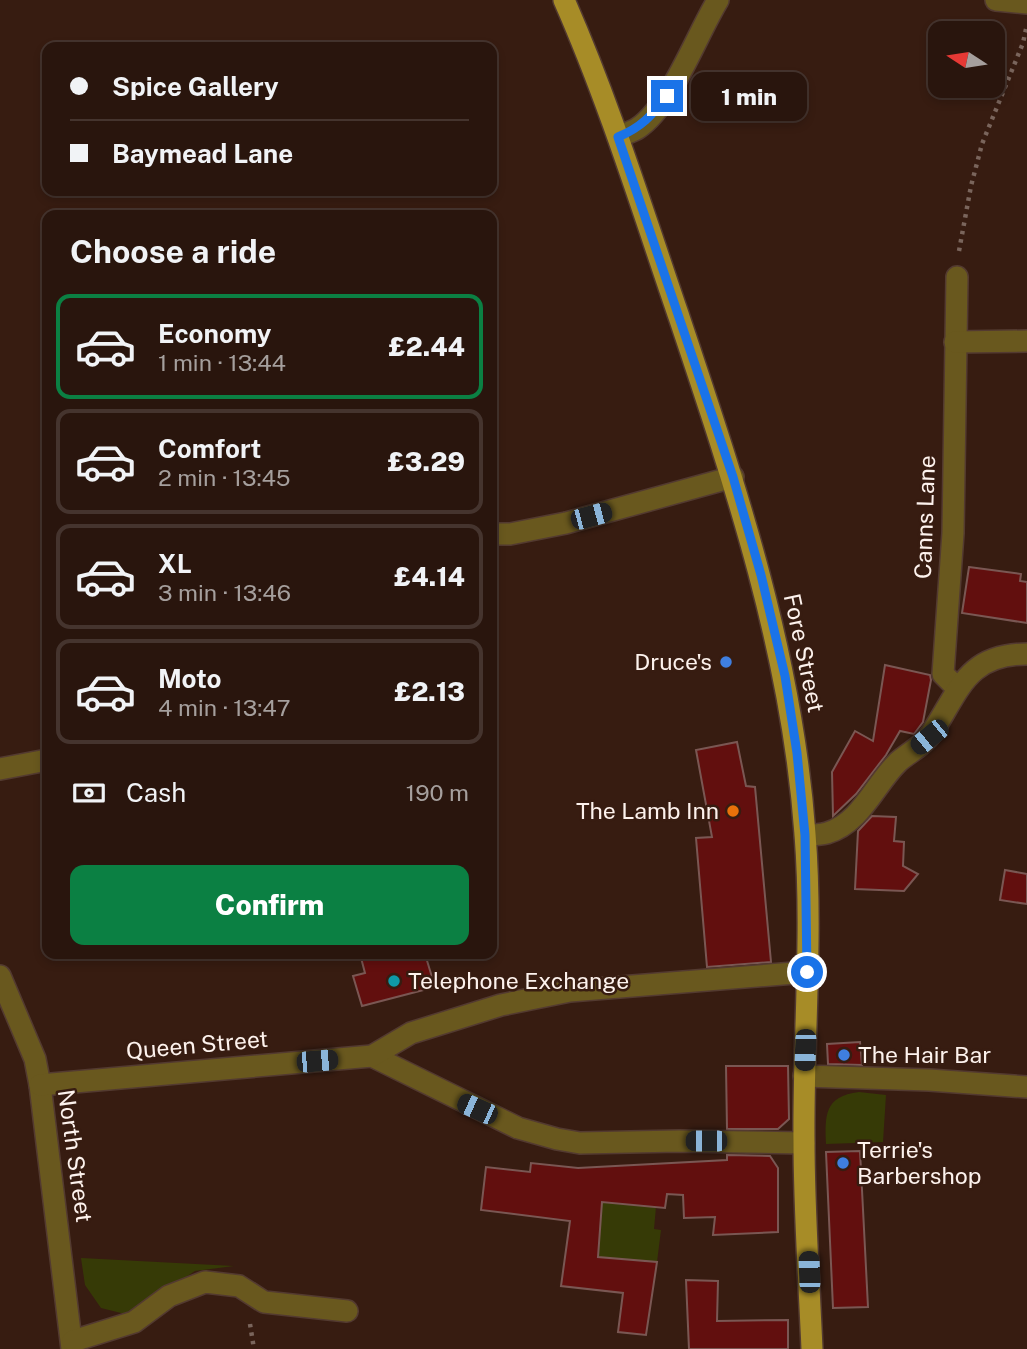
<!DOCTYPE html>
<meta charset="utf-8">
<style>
:root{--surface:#29150d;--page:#35221b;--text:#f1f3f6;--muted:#a59f9d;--line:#45342e;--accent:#0b8043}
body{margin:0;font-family:"Public Sans",sans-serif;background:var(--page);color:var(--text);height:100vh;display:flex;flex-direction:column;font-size:26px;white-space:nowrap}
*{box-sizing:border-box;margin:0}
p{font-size:23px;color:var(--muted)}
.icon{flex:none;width:38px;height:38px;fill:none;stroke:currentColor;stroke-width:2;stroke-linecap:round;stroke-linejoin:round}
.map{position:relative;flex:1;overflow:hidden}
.side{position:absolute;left:42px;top:210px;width:455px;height:749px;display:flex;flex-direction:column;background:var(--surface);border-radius:14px;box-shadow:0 4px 10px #0003,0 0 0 2px var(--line)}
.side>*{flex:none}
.guide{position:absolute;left:42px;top:42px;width:455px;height:154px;border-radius:14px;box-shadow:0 4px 10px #0003,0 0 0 2px var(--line);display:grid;align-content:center;height:154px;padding:0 28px;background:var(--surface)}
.needle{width:46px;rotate:282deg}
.controls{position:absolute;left:928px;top:21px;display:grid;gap:14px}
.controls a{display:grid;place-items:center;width:77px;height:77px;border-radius:14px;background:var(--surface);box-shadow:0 4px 10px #0003,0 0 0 2px var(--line);font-size:35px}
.end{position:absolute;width:32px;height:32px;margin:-16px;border:9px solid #1a73e8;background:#fff;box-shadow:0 0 0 4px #fff}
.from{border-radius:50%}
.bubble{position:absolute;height:49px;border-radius:14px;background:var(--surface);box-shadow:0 4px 10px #0003,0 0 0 2px var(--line);font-size:23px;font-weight:800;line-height:49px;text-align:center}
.car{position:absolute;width:21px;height:42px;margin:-21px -10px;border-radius:9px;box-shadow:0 0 5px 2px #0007;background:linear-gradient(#222 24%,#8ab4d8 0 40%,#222 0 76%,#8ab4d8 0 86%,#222 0)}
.guide b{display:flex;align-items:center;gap:24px;height:66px;font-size:26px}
.guide b+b{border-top:2px solid var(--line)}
.guide i{width:18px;height:18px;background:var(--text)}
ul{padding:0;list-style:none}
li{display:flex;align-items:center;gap:21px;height:105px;margin:0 14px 10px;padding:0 14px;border:4px solid var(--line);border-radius:14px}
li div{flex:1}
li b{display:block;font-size:26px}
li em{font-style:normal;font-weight:800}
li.active{border-color:var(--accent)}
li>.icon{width:63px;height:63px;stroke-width:1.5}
h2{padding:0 28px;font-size:32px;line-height:84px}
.pay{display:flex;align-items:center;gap:18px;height:77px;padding:0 28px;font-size:26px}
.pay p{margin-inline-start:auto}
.primary-button{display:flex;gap:14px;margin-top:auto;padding:14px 28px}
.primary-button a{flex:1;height:80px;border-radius:14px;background:var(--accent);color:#fff;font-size:28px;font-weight:800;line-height:80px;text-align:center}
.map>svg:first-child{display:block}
.green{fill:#363a06}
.building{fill:#620f0e;stroke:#7a5753;stroke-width:2}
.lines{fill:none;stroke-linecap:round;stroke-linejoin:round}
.street-casing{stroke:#533a30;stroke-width:24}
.primary-casing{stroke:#533a30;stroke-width:24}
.path{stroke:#7a655c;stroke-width:4.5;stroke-dasharray:3.5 5;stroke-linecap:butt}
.street{stroke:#69581e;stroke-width:21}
.primary{stroke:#a78c27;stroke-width:21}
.route{stroke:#1a73e8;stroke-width:9}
.shop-dot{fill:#3f7fe0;stroke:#371c11;stroke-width:2.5}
.food-dot{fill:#e8710a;stroke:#371c11;stroke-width:2.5}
.culture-dot{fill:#0f9aa8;stroke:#371c11;stroke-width:2.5}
.labels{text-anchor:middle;stroke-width:5;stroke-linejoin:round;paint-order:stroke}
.street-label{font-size:23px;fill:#fdf2ed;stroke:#371c11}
.poi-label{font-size:23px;fill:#fdf2ed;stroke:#371c11;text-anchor:start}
</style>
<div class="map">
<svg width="1027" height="1349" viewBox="0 0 1027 1349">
<rect width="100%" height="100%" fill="#371c11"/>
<g class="green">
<path d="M859 1092 886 1095 883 1142 826 1144C825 1116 824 1096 859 1092Z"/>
<path d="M602 1202 656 1207 654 1229 661 1230 657 1262 591 1289Z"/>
<path d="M81 1258 234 1266 195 1271 139 1308 125 1314 101 1308 85 1285Z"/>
</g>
<g class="building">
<path d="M969 567 1021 574 1020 581 1027 582V623L962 613Z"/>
<path d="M885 665 930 675 931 680 923 722 914 734 900 731 886 755 856 794 833 816 832 772 855 731 873 741Z"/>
<path d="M737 742 746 786 755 787 771 962 707 967 696 838 712 837 696 750Z"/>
<path d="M872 816 896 817 894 841 904 842 903 866 918 874 904 891 855 889 858 831Z"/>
<path d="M1005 870 1027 874V904L1000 900Z"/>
<path d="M360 954H425L435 987 362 1006 353 976 365 973Z"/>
<path d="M860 1042 862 1065 828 1064 827 1044Z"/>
<path d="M726 1066H788L789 1119 778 1129H727Z"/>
<path d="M860 1151 868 1307 833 1308 826 1152Z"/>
<path d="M727 1155 770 1156 778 1168V1232L713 1235 715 1217 684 1218 683 1195 667 1194 665 1208 602 1202 598 1257 657 1262 646 1335 618 1332 623 1293 561 1286 570 1221 481 1210 486 1167 530 1172 531 1163 578 1168 727 1160Z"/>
<path d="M686 1280 718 1281 717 1321 788 1320V1349H689Z"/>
</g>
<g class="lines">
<defs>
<g id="street">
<path d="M996 0 1027 3"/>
<path d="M618 137C624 134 632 132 638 128 671 106 696 36 718 0"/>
<path d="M957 277 953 533 943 674 957 688"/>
<path d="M955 342 1027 341"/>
<path d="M492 534H510L566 523 733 477"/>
<path d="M0 769 47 760"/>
<path d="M805 835C812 835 820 835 827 833 861 823 875 784 898 762 908 753 923 746 931 734 959 692 966 654 1027 654"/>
<path d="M0 976 35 1059 40 1085 72 1349"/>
<path d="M372 1056 518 1128 557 1139 580 1143 679 1141 804 1143"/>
<path d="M804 1076 929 1080 1027 1087"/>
<path d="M40 1085 372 1056 411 1033 501 1005 570 991 807 972"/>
<path d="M73 1341 134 1322 169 1296 205 1282 239 1286 264 1302 347 1311"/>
</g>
<path id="primary" d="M564 0C609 102 642 209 678 314 735 484 792 653 805 834 813 936 803 1038 804 1140 804 1210 809 1280 812 1349"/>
</defs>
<use href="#street" class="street-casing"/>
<use href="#primary" class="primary-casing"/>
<g class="path">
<path d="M959 251 971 186 982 144 1023 43 1026 29"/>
<path d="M250 1324 254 1349"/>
</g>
<use href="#street" class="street"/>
<use href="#primary" class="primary"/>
</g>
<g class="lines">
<path class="route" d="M667 96C651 116 642 127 618 137L733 477 761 575 785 676 797 753 805 835 807 972"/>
</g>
<g class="shop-dot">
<circle cx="726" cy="662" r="7"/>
<circle cx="844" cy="1055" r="7"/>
<circle cx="843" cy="1163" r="7"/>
</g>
<circle class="food-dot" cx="733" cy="811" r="7"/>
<circle class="culture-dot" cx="394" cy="981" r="7"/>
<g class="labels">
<g class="street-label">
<text transform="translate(925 517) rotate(-88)" y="8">Canns Lane</text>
<text transform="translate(804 653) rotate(78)" y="8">Fore Street</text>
<text transform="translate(197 1045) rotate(-5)" y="8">Queen Street</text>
<text transform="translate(75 1156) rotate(82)" y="8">North Street</text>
</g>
<g class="poi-label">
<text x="712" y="670" text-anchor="end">Druce's</text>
<text x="719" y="819" text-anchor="end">The Lamb Inn</text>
<text x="408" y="989">Telephone Exchange</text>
<text x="858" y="1063">The Hair Bar</text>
<text x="857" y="1158">Terrie's<tspan x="857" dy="26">Barbershop</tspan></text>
</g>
</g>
</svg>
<div class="controls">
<a><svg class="needle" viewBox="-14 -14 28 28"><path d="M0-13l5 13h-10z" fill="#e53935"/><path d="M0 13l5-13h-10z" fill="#a59f9d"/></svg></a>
</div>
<i class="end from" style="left:807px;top:972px"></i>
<i class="end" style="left:667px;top:96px"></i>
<div class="bubble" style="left:691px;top:72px;width:116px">1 min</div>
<i class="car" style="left:591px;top:516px;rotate:75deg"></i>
<i class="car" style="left:929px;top:737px;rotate:231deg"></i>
<i class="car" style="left:805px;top:1050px;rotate:182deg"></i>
<i class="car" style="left:317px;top:1061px;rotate:85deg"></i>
<i class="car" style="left:477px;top:1109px;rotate:294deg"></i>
<i class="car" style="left:706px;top:1141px;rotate:270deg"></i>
<i class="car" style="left:809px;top:1272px;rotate:358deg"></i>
<div class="guide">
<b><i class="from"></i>Spice Gallery</b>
<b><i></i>Baymead Lane</b>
</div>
<section class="side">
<h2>Choose a ride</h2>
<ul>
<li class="active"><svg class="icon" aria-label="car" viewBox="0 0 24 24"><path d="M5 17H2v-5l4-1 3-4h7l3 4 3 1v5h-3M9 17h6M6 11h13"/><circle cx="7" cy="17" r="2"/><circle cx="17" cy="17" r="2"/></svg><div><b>Economy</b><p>1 min · 13:44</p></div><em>£2.44</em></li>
<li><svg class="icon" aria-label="car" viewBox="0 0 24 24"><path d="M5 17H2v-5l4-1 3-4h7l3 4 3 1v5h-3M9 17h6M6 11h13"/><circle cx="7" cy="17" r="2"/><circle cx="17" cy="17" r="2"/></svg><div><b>Comfort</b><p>2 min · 13:45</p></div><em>£3.29</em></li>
<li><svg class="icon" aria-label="car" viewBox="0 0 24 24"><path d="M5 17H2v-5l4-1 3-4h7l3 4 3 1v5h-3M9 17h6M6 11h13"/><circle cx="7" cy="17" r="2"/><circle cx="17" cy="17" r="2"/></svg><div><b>XL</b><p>3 min · 13:46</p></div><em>£4.14</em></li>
<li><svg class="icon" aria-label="car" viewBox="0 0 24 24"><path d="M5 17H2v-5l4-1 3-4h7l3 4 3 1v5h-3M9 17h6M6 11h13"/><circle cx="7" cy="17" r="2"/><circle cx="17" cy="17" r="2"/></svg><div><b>Moto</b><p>4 min · 13:47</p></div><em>£2.13</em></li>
</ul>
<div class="pay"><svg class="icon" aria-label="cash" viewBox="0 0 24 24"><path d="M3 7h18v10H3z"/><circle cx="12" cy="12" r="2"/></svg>Cash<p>190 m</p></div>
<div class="primary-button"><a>Confirm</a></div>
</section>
</div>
